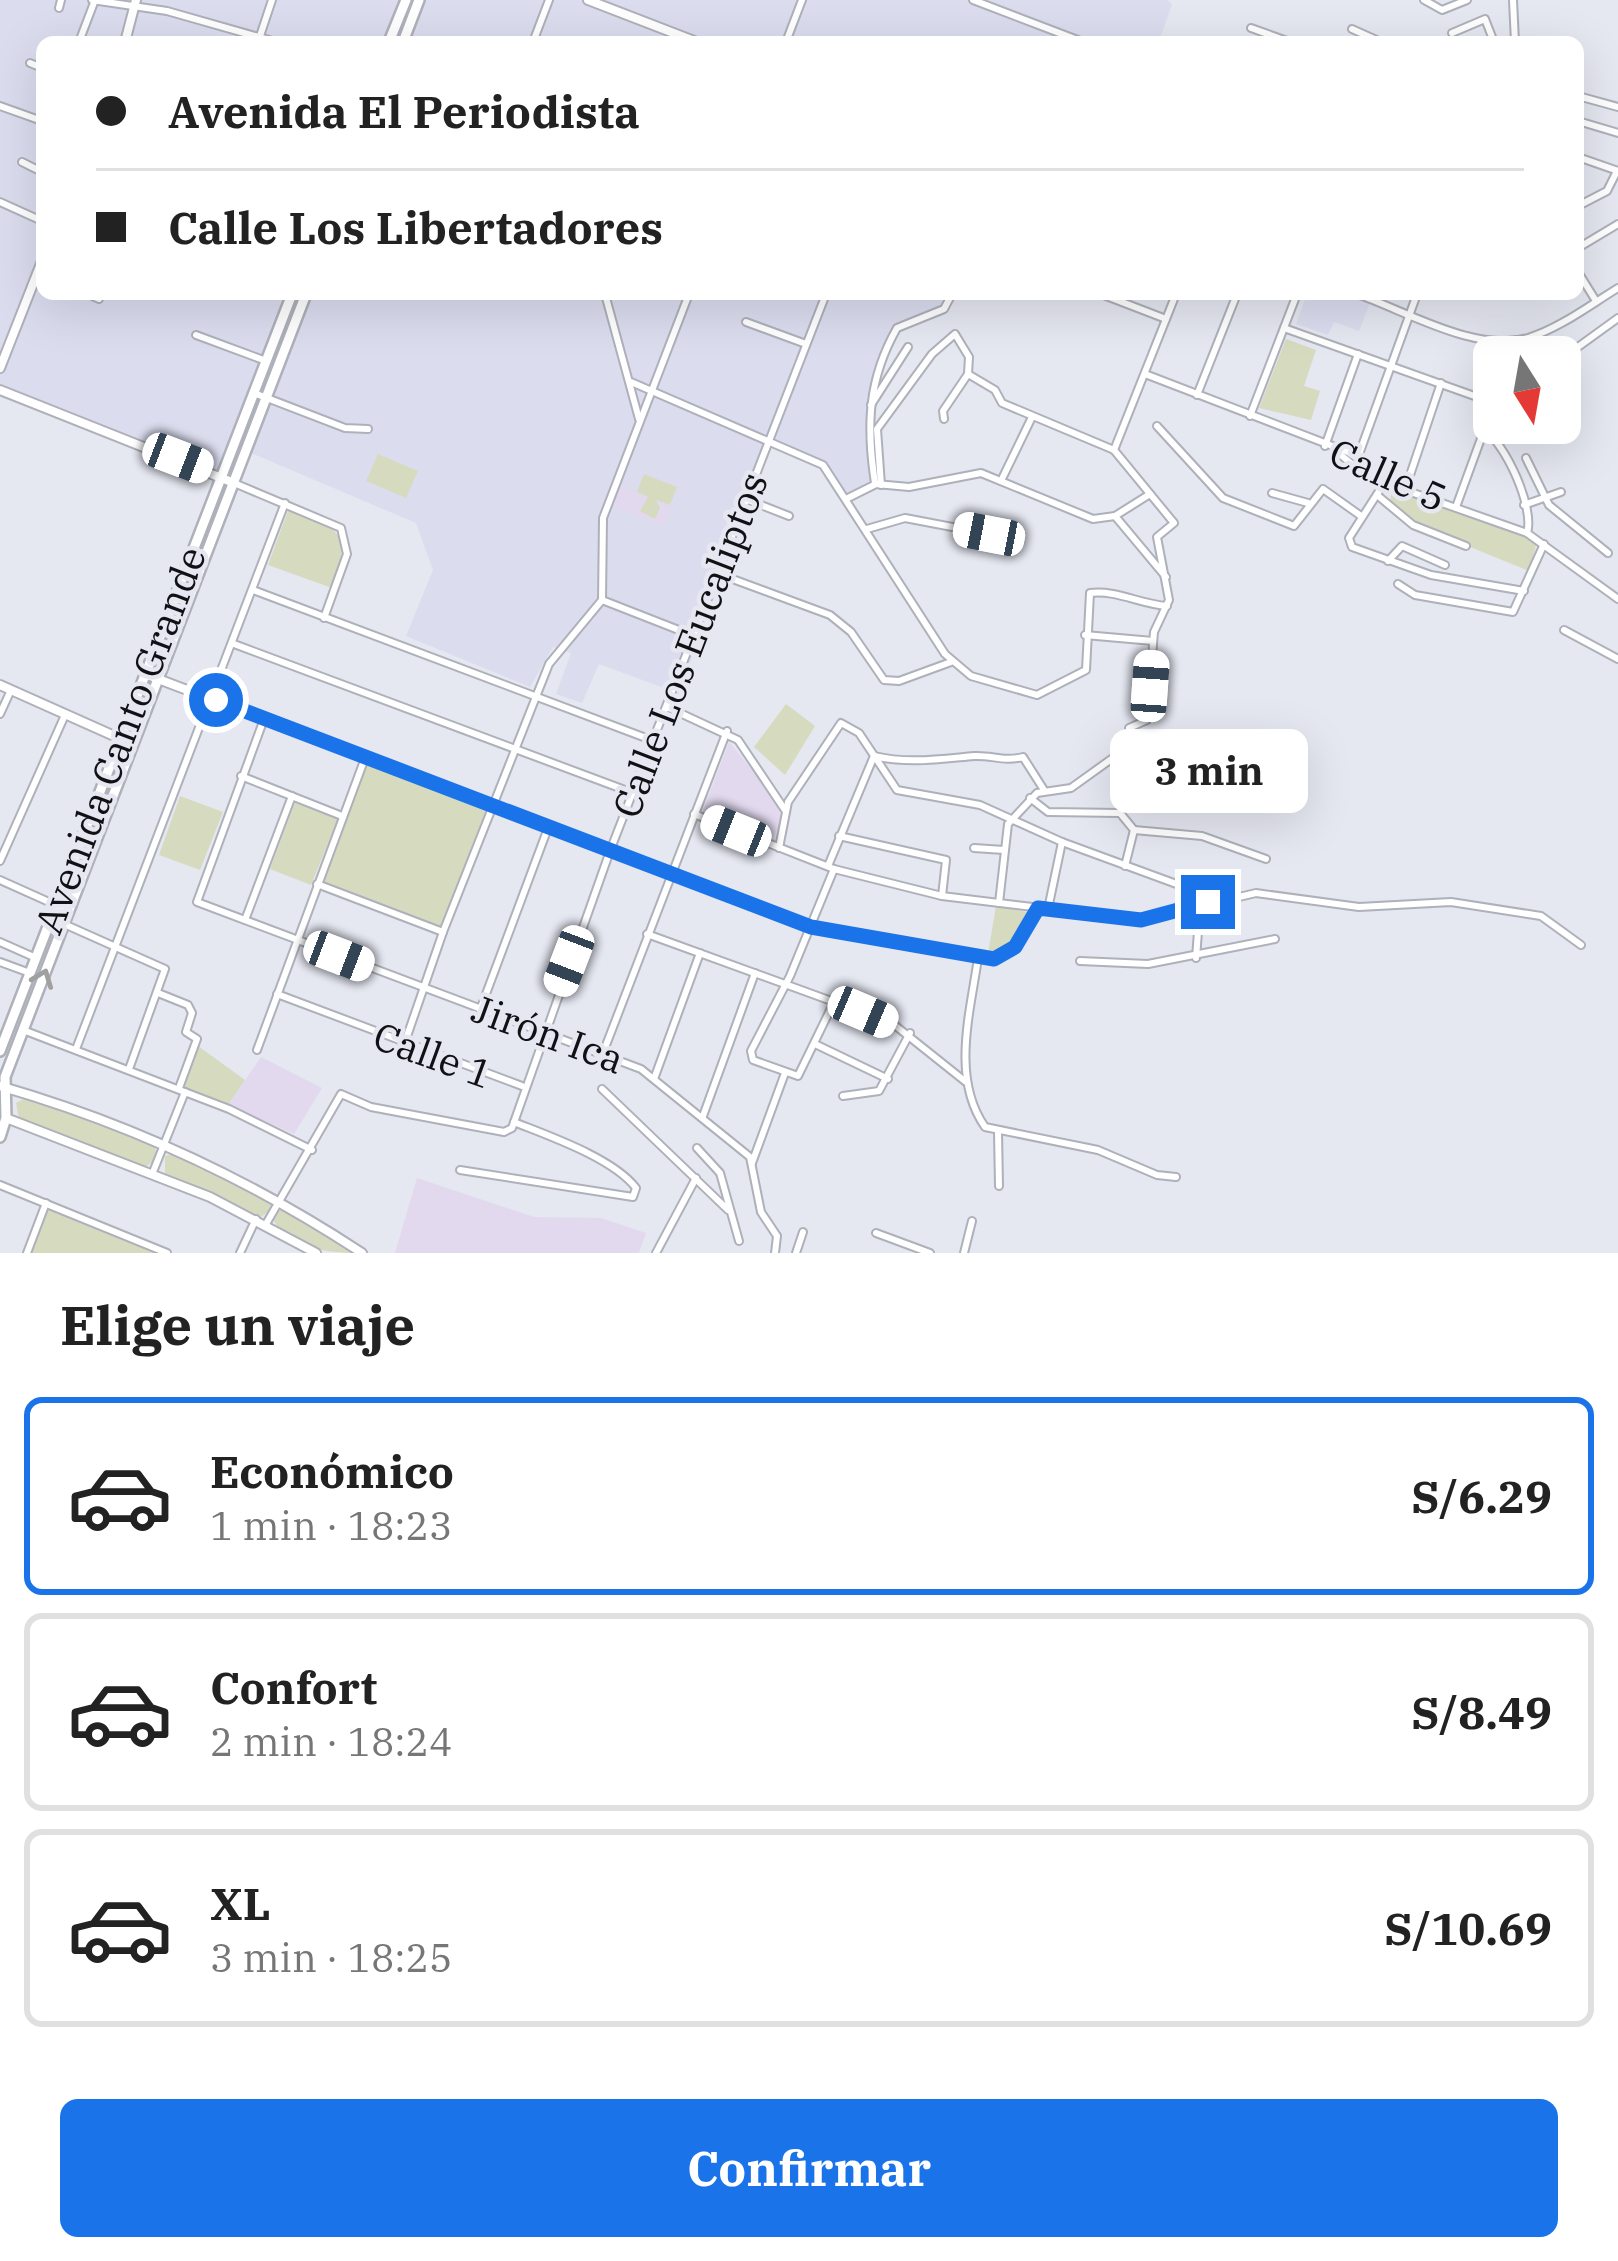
<!DOCTYPE html>
<html lang="es">
<meta charset="utf-8">
<style>
:root{--surface:#fff;--page:#f6f6f6;--text:#222;--muted:#767676;--line:#e0e0e0;--accent:#1a73e8}
body{margin:0;font-family:"IBM Plex Serif",serif;background:var(--page);color:var(--text);height:100vh;display:flex;flex-direction:column;font-size:45px;white-space:nowrap}
*{box-sizing:border-box;margin:0}
p{font-size:39px;color:var(--muted)}
.icon{flex:none;width:66px;height:66px;fill:none;stroke:currentColor;stroke-width:2;stroke-linecap:round;stroke-linejoin:round}
.map{position:relative;height:1253px;overflow:hidden}
.sheet{display:flex;flex-direction:column;background:var(--surface);flex:1}
.sheet>*{flex:none}
.guide{position:absolute;left:36px;top:36px;width:1548px;height:264px;border-radius:18px;box-shadow:0 12px 48px #0002;display:grid;align-content:center;height:264px;padding:0 60px;background:var(--surface)}
.needle{width:78px;rotate:169deg}
.tools{position:absolute;left:1473px;top:336px;display:grid;gap:24px}
.tools a{display:grid;place-items:center;width:108px;height:108px;border-radius:18px;background:var(--surface);box-shadow:0 12px 48px #0002;font-size:60px}
.end{position:absolute;width:54px;height:54px;margin:-27px;border:15px solid #1a73e8;background:#fff;box-shadow:0 0 0 6px #fff}
.from{border-radius:50%}
.bubble{position:absolute;height:84px;border-radius:18px;background:var(--surface);box-shadow:0 12px 48px #0002;font-size:39px;font-weight:700;line-height:84px;text-align:center}
.car{position:absolute;width:36px;height:72px;margin:-36px -18px;border-radius:15px;box-shadow:0 0 9px 3px #0007;background:linear-gradient(#fff 24%,#345 0 40%,#fff 0 76%,#345 0 86%,#fff 0)}
.guide b{display:flex;align-items:center;gap:42px;height:114px;font-size:45px}
.guide b+b{border-top:3px solid var(--line)}
.guide i{width:30px;height:30px;background:var(--text)}
ul{padding:0;list-style:none}
li{display:flex;align-items:center;gap:36px;height:198px;margin:0 24px 18px;padding:0 36px;border:6px solid var(--line);border-radius:18px}
li div{flex:1}
li b{display:block;font-size:45px}
li em{font-style:normal;font-weight:700}
li.selected{border-color:var(--accent)}
li>.icon{width:108px;height:108px;stroke-width:1.5}
h2{padding:0 60px;font-size:54px;line-height:144px}
.cta{display:flex;gap:24px;margin-top:auto;padding:24px 60px}
.cta a{flex:1;height:138px;border-radius:18px;background:var(--accent);color:#fff;font-size:48px;font-weight:700;line-height:138px;text-align:center}
.map>svg:first-child{display:block}
.built{fill:#dbddef}
.education{fill:#e2d9ee}
.green{fill:#d6dbbf}
.lines{fill:none;stroke-linecap:round;stroke-linejoin:round}
.minor-casing{stroke:#aeb0ba;stroke-width:10}
.tertiary-casing{stroke:#aeb0ba;stroke-width:12}
.primary-casing{stroke:#aeb0ba;stroke-width:14}
.minor{stroke:#fff;stroke-width:6}
.tertiary{stroke:#fff;stroke-width:8}
.primary{stroke:#fff;stroke-width:9}
.oneway{stroke:#a0a0a1}
.route{stroke:#1a73e8;stroke-width:15}
.labels{text-anchor:middle;stroke-width:9;stroke-linejoin:round;paint-order:stroke}
.street-label{font-size:39px;fill:#111115;stroke:#e5e7f1}
</style>
<div class="map">
<svg width="1618" height="1253" viewBox="0 0 1618 1253">
<rect width="100%" height="100%" fill="#e5e7f1"/>
<g class="built">
<path d="M0 0H1167L1172 4 1159 42 1081 37 1078 42H42V294H946L944 303 894 327 875 367 865 436 871 480 842 498 821 468 771 444 676 700 664 688 599 664 582 703 556 694 571 653 553 647 530 687 406 636 433 570 416 523 239 448 219 471 0 387Z"/>
<path d="M1307 294H1346L1370 303 1359 331 1334 322 1328 335 1296 324Z"/>
</g>
<g class="education">
<path d="M620 486 672 506 664 526 612 507Z"/>
<path d="M729 742 778 801 781 821 772 841 702 813Z"/>
<path d="M261 1057 322 1088 294 1134 228 1105Z"/>
<path d="M417 1178 534 1217 601 1218 646 1233 639 1253H395Z"/>
</g>
<g class="green">
<path d="M1286 339 1316 350 1304 386 1320 391 1311 420 1259 408Z"/>
<path d="M378 454 418 471 406 498 366 481Z"/>
<path d="M644 474 677 487 670 505 656 500 660 508 655 519 640 511 648 497 637 492Z"/>
<path d="M1392 487 1537 542 1529 571 1416 525 1390 503Z"/>
<path d="M289 508C340 529 353 532 332 588L268 565Z"/>
<path d="M148 682 152 684 67 907 62 904Z"/>
<path d="M786 704 815 726 785 775 754 747Z"/>
<path d="M367 763 487 809 441 927 322 882Z"/>
<path d="M180 796 223 812 200 870 159 855Z"/>
<path d="M295 802 338 819 311 885 270 869Z"/>
<path d="M996 906 1031 913 1008 949 988 954Z"/>
<path d="M198 1046 245 1080 228 1105 182 1086Z"/>
<path d="M27 1097 155 1146 157 1159 145 1167 19 1119 16 1103Z"/>
<path d="M175 1153 271 1199 273 1209 259 1218 165 1174V1156Z"/>
<path d="M282 1208 357 1253C328 1253 287 1248 273 1219Z"/>
<path d="M49 1209 159 1253H31Z"/>
</g>
<g class="lines">
<defs>
<g id="minor">
<path d="M92 0 167 11 276 42"/>
<path d="M973 0 1083 42"/>
<path d="M1424 0 1442 10 1467 0"/>
<path d="M1513 0 1515 42"/>
<path d="M59 8 61 0"/>
<path d="M1251 28 1290 42"/>
<path d="M1352 29 1381 42"/>
<path d="M1452 33 1485 19 1494 42"/>
<path d="M79 42 95 0"/>
<path d="M258 42 272 0"/>
<path d="M533 42 549 0"/>
<path d="M786 42 802 0"/>
<path d="M30 63 42 68"/>
<path d="M1578 96 1618 107"/>
<path d="M0 106 42 121"/>
<path d="M1578 121 1618 133"/>
<path d="M1578 157 1618 171"/>
<path d="M22 162 42 172"/>
<path d="M0 202 42 221"/>
<path d="M1578 206 1607 191 1617 171"/>
<path d="M1578 248 1618 224"/>
<path d="M1578 272 1596 301"/>
<path d="M88 294 99 299"/>
<path d="M605 294 639 419"/>
<path d="M1101 294 1166 319"/>
<path d="M1357 294C1406 311 1475 353 1528 338 1560 328 1590 305 1618 288"/>
<path d="M746 322 806 344"/>
<path d="M1284 328 1494 403"/>
<path d="M196 335 266 361"/>
<path d="M1512 357 1516 340"/>
<path d="M1560 360 1618 318"/>
<path d="M1145 374 1348 452 1405 490 1527 533 1618 599"/>
<path d="M631 382 823 465 945 654 971 676 1037 695 1086 670 1090 593C1118 590 1139 604 1167 606"/>
<path d="M254 393 345 428 368 429"/>
<path d="M1197 395 1237 294"/>
<path d="M871 405 908 347"/>
<path d="M1250 416 1297 294"/>
<path d="M944 419 943 411 968 374 995 390 1002 403 1114 450 1174 523 1157 537 1169 600 1154 632 1147 720 1129 728 1128 743 1117 755 1071 788 1037 793 1008 824 999 903"/>
<path d="M1157 426 1223 498 1294 526 1323 489 1361 516"/>
<path d="M1483 429C1505 442 1535 508 1527 533"/>
<path d="M1325 446 1358 354"/>
<path d="M1114 450 1176 294"/>
<path d="M1336 451 1381 488 1349 538 1352 547 1431 575 1524 591"/>
<path d="M1358 457 1417 294"/>
<path d="M1526 458 1549 505 1608 553"/>
<path d="M1001 481 1032 417"/>
<path d="M234 483 341 528 347 554 324 618"/>
<path d="M875 483C866 426 868 379 897 328L944 309 952 294"/>
<path d="M881 485 877 429 932 354 955 334 969 357 968 374"/>
<path d="M1405 490 1441 383"/>
<path d="M1272 493 1308 503"/>
<path d="M1377 495 1413 525 1466 546"/>
<path d="M846 499 876 484 909 487 981 473 1093 519 1115 516 1150 494"/>
<path d="M748 500 789 516"/>
<path d="M1524 505 1561 492"/>
<path d="M1456 507 1494 403"/>
<path d="M1115 516 1166 577"/>
<path d="M867 529 905 518 989 534 998 527 1005 530 1006 540 996 545 989 534"/>
<path d="M1388 561 1402 546 1445 565"/>
<path d="M719 574 830 615 851 632 884 680 899 681 951 662"/>
<path d="M1398 584 1415 595 1513 612 1544 544"/>
<path d="M253 590 654 741"/>
<path d="M602 600 694 636"/>
<path d="M1564 630 1618 659"/>
<path d="M1085 635 1153 641"/>
<path d="M234 644 633 793"/>
<path d="M667 707 738 740 785 810"/>
<path d="M0 714 11 690"/>
<path d="M264 719 197 902 641 1069 750 1157 761 1212 777 1236 775 1253"/>
<path d="M874 756C908 764 940 759 974 756 993 755 1003 762 1023 757L1044 790"/>
<path d="M241 776 342 816"/>
<path d="M1030 798 1048 812 1120 813 1134 830 1125 866"/>
<path d="M694 814 834 869 942 896 1141 920 1256 893 1359 907 1451 902 1541 916 1581 945"/>
<path d="M1134 830 1202 836 1266 859"/>
<path d="M839 836 946 860 942 896"/>
<path d="M779 848 788 802 841 723 859 733 897 790 980 805 1062 842 1201 893 1209 902"/>
<path d="M974 848 1004 850"/>
<path d="M0 861 65 715"/>
<path d="M828 866 874 756"/>
<path d="M834 869 790 976 751 1051 753 1060 798 1076 835 1000"/>
<path d="M0 880 69 911"/>
<path d="M317 884 443 932"/>
<path d="M1048 909 1062 842"/>
<path d="M245 920 292 796"/>
<path d="M64 924 165 969 129 1069"/>
<path d="M647 934 892 1023 966 1082"/>
<path d="M0 942 36 958"/>
<path d="M978 958C970 1014 951 1078 985 1127L1098 1150 1157 1175 1176 1177"/>
<path d="M1196 958 1200 905"/>
<path d="M1080 961 1148 964 1275 939"/>
<path d="M0 962 30 973"/>
<path d="M158 993 188 1005 192 1013 186 1032 197 1039 179 1088"/>
<path d="M277 994 522 1086"/>
<path d="M480 1010 548 828"/>
<path d="M23 1030 229 1109 312 1150"/>
<path d="M815 1044 888 1079"/>
<path d="M404 1045 443 932 549 664 602 600 603 518 689 294"/>
<path d="M76 1049 285 503"/>
<path d="M257 1050 365 758"/>
<path d="M603 1053 727 731"/>
<path d="M654 1079 700 953"/>
<path d="M602 1089 728 1210"/>
<path d="M843 1096 879 1091 910 1033"/>
<path d="M703 1116 755 973"/>
<path d="M998 1132 999 1186"/>
<path d="M697 1148 720 1173 739 1241"/>
<path d="M752 1163 785 1073"/>
<path d="M460 1170 633 1197 636 1188C613 1158 549 1136 514 1122"/>
<path d="M153 1172 185 1092"/>
<path d="M0 1185 167 1253"/>
<path d="M266 1224 341 1094 371 1107 504 1132 512 1128 610 851 826 294"/>
<path d="M876 1233 930 1253"/>
<path d="M27 1253 46 1203"/>
<path d="M240 1253 256 1219"/>
<path d="M656 1253 696 1178"/>
<path d="M796 1253 803 1232"/>
<path d="M964 1253 972 1221"/>
</g>
<g id="tertiary">
<path d="M588 0 697 42"/>
<path d="M125 42 136 0"/>
<path d="M0 368 42 261"/>
<path d="M0 390 234 483"/>
<path d="M145 674 811 927 993 959 1015 947 1038 908"/>
<path d="M0 685 121 739"/>
<path d="M0 1086C128 1123 251 1180 362 1253"/>
<path d="M6 1118 210 1197 316 1253"/>
</g>
<g id="primary">
<path d="M389 42 406 0"/>
<path d="M403 42 419 0"/>
<path d="M0 1051 292 294"/>
<path d="M0 1137 6 1118 5 1077 306 294"/>
</g>
</defs>
<use href="#minor" class="minor-casing"/>
<use href="#tertiary" class="tertiary-casing"/>
<use href="#primary" class="primary-casing"/>
<use href="#minor" class="minor"/>
<use href="#tertiary" class="tertiary"/>
<use href="#primary" class="primary"/>
</g>
<defs><path id="oneway-chevron" d="M-2-3.5L2.5 0L-2 3.5" fill="none" stroke-width="1.6" stroke-linecap="round" stroke-linejoin="round" transform="scale(3)"/></defs>
<use class="oneway" href="#oneway-chevron" transform="translate(43 978) rotate(-69)"/>
<g class="lines">
<path class="route" d="M216 700 811 927 994 959 1015 947 1038 908 1141 920 1208 902"/>
</g>
<g class="labels">
<g class="street-label">
<text transform="translate(1388 475) rotate(24)" y="14">Calle 5</text>
<text transform="translate(690 645) rotate(-69)" y="14">Calle Los Eucaliptos</text>
<text transform="translate(120 740) rotate(-69)" y="14">Avenida Canto Grande</text>
<text transform="translate(548 1034) rotate(20)" y="14">Jirón Ica</text>
<text transform="translate(433 1055) rotate(20)" y="14">Calle 1</text>
</g>
</g>
</svg>
<div class="tools">
<a><svg class="needle" viewBox="-14 -14 28 28"><path d="M0-13l5 13h-10z" fill="#e53935"/><path d="M0 13l5-13h-10z" fill="#767676"/></svg></a>
</div>
<i class="end from" style="left:216px;top:700px"></i>
<i class="end" style="left:1208px;top:902px"></i>
<div class="bubble" style="left:1110px;top:729px;width:198px">3 min</div>
<i class="car" style="left:178px;top:458px;rotate:111deg"></i>
<i class="car" style="left:989px;top:534px;rotate:281deg"></i>
<i class="car" style="left:1150px;top:686px;rotate:4deg"></i>
<i class="car" style="left:736px;top:831px;rotate:292deg"></i>
<i class="car" style="left:339px;top:956px;rotate:111deg"></i>
<i class="car" style="left:569px;top:961px;rotate:201deg"></i>
<i class="car" style="left:863px;top:1012px;rotate:113deg"></i>
<div class="guide">
<b><i class="from"></i>Avenida El Periodista</b>
<b><i></i>Calle Los Libertadores</b>
</div>
</div>
<section class="sheet">
<h2>Elige un viaje</h2>
<ul>
<li class="selected"><svg class="icon" aria-label="car" viewBox="0 0 24 24"><path d="M5 17H2v-5l4-1 3-4h7l3 4 3 1v5h-3M9 17h6M6 11h13"/><circle cx="7" cy="17" r="2"/><circle cx="17" cy="17" r="2"/></svg><div><b>Económico</b><p>1 min · 18:23</p></div><em>S/6.29</em></li>
<li><svg class="icon" aria-label="car" viewBox="0 0 24 24"><path d="M5 17H2v-5l4-1 3-4h7l3 4 3 1v5h-3M9 17h6M6 11h13"/><circle cx="7" cy="17" r="2"/><circle cx="17" cy="17" r="2"/></svg><div><b>Confort</b><p>2 min · 18:24</p></div><em>S/8.49</em></li>
<li><svg class="icon" aria-label="car" viewBox="0 0 24 24"><path d="M5 17H2v-5l4-1 3-4h7l3 4 3 1v5h-3M9 17h6M6 11h13"/><circle cx="7" cy="17" r="2"/><circle cx="17" cy="17" r="2"/></svg><div><b>XL</b><p>3 min · 18:25</p></div><em>S/10.69</em></li>
</ul>
<div class="cta"><a>Confirmar</a></div>
</section>
